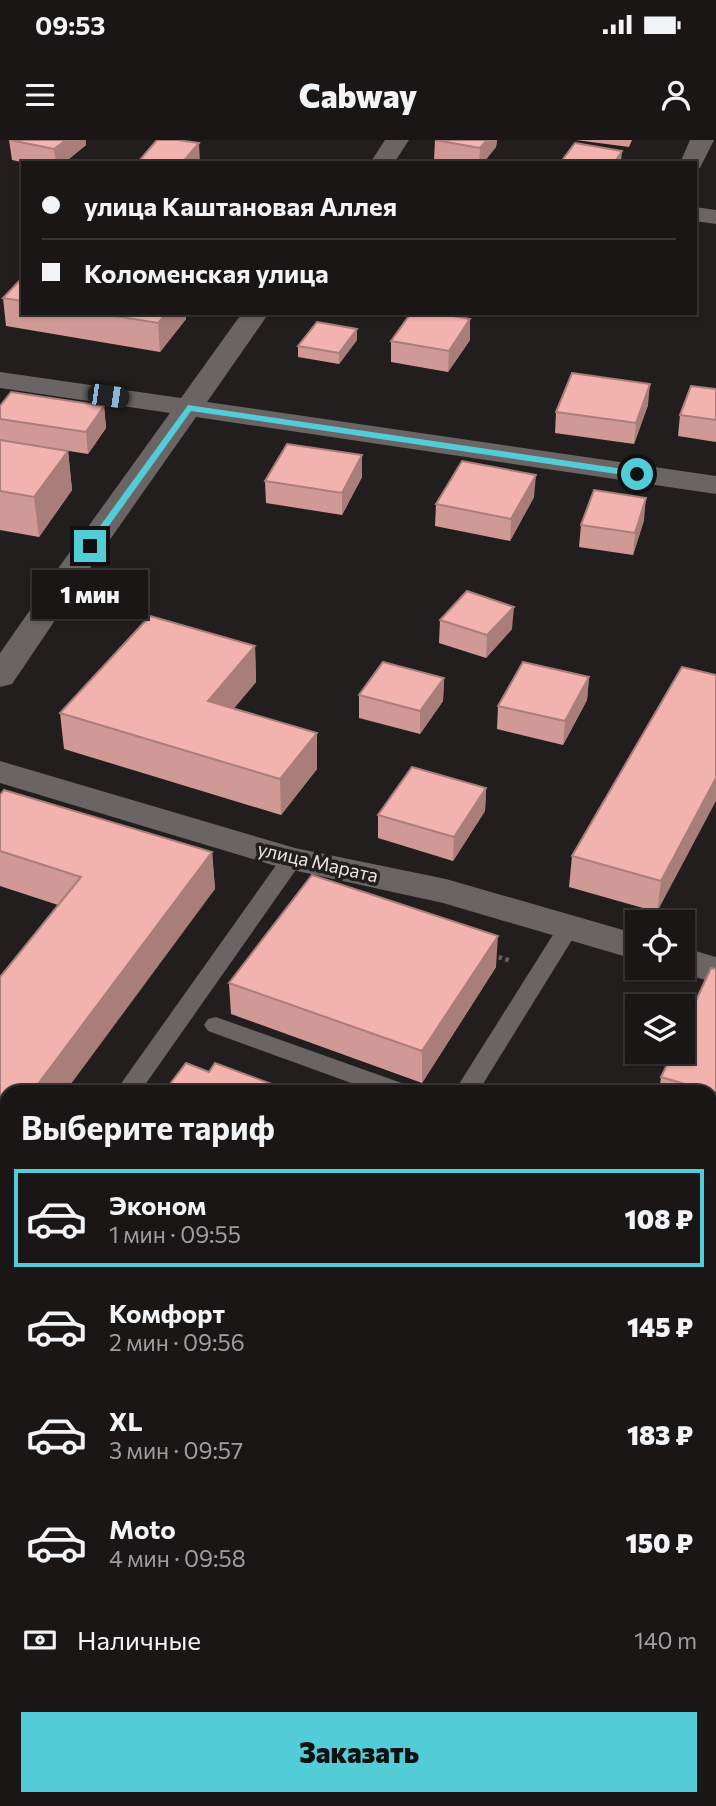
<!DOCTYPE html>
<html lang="ru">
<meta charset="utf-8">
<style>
:root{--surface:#1a1616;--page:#272323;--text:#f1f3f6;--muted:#9f9fa1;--line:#383535;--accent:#52ccd6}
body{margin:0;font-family:Commissioner,sans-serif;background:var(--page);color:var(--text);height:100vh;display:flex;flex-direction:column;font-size:26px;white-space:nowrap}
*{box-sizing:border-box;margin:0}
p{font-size:23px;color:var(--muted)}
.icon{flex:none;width:38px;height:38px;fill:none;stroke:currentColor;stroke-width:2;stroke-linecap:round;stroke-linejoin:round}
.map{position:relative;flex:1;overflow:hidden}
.panel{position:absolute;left:0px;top:945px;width:718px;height:721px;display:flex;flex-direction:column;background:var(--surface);border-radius:21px 21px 0 0;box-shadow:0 2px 5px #0004,0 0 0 2px var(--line)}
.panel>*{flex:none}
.hud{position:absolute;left:21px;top:21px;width:676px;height:154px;border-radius:0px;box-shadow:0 2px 5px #0004,0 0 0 2px var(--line);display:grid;align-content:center;height:154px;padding:0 21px;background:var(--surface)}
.tools{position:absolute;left:625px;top:770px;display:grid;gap:14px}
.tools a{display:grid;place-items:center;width:70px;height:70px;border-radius:0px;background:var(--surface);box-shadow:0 2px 5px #0004,0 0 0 2px var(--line);font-size:35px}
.end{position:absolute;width:32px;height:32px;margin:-16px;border:9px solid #52ccd6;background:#111;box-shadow:0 0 0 4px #111}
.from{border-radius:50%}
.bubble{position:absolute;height:49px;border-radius:0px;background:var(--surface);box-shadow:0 2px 5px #0004,0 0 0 2px var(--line);font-size:23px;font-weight:800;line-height:49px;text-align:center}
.car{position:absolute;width:21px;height:42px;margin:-21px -10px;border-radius:9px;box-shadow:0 0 5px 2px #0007;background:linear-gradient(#222 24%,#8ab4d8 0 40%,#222 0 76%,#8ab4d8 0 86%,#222 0)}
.hud b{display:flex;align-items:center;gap:24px;height:66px;font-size:26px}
.hud b+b{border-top:2px solid var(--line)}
.hud i{width:18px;height:18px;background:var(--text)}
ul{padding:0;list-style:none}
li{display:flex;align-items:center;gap:21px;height:98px;margin:0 14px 10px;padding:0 7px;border:4px solid transparent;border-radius:0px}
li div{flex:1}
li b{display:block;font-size:26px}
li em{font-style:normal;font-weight:800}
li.active{border-color:var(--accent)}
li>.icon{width:63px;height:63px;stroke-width:1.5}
h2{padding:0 21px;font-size:32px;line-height:84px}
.pay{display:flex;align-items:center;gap:18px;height:77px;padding:0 21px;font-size:26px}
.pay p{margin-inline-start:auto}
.button{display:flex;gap:14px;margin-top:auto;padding:14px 21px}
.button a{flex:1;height:80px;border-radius:0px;background:var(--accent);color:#111;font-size:28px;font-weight:800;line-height:80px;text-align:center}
.status{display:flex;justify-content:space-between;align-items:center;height:49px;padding:0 35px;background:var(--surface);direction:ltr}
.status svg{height:19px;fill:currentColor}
header{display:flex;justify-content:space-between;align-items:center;height:91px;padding:0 21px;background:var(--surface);font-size:32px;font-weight:800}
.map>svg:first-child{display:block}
.green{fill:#633230}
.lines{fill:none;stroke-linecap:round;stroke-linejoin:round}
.path{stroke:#686363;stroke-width:4.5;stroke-dasharray:3.5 3.5;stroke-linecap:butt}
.service{fill:#6a6464;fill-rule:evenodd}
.minor{fill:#6a6464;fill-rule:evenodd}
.primary{fill:#aa5657;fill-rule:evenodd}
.wall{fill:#d09996}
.shaded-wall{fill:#a97d7a}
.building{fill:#f2b2ae;stroke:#a97d7a;stroke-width:2}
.route{fill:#52ccd6}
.labels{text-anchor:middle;stroke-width:7;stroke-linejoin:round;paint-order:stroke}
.street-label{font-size:19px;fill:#e9e6e5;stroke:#231e1e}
</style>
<div class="status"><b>09:53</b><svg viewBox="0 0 49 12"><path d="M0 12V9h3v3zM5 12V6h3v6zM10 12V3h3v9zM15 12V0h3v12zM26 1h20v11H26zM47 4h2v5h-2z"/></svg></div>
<header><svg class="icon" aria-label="menu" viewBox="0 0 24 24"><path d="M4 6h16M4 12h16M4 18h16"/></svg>Cabway<svg class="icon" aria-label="person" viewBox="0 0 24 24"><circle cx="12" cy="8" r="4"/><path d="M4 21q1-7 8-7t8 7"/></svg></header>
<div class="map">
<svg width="716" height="1666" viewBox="0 0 716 1666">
<rect width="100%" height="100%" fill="#231e1e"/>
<path class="green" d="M0 1368 7 1371V1445L0 1455Z"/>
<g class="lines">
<path class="path" d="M492 815 511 821"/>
<g class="service">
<path d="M292 712 300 714 303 719 300 724 140 952H115L284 714Z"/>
<path d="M569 779 577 782 580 787 478 952H454L561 782Z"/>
<path d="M216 877 410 946 414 952H376L208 891 204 885 208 879Z"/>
<path d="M0 1044 7 1046V1066L0 1064Z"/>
<path d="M7 1110V1137L0 1139V1112Z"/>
<path d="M0 1327 7 1329V1354L0 1352Z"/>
<path d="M7 1483V1512L0 1515V1486Z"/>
</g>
<g class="minor">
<path d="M385 0H409L394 23H370Z"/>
<path d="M690 0H714L700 28 695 30V23H680Z"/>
<path d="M695 67 716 70V84L695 81Z"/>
<path d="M242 173H269L207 262 716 336V354L196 277 71 455 60 457 49 455 44 448 170 273 0 248V232L181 258Z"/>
<path d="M46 460 57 463 62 470 12 544 0 547V513L35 463Z"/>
<path d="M0 621 295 708 446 739 637 794V820L443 763 279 727 0 643Z"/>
<path d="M682 807 716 817V843L668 829 682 828Z"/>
</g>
<path class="primary" d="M716 1591V1666H667L670 1659H710V1593Z"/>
</g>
<g class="wall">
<path d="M9 0H86V5L64 23H26L12 20Z"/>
<path d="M435 0H497L496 7 483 23H448L434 20Z"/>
<path d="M576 0H632L629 7Z"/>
<path d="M23 137V173H185L186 179 160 212 6 186 3 158Z"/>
<path d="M357 200 339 224 298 217V206Z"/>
<path d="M470 200 448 232 391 222V201Z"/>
<path d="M716 249V302L678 296 680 275Z"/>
<path d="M648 265 634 304 555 293 556 272Z"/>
<path d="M0 266H104L106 288 88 314 0 300Z"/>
<path d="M0 300 68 311 72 350 39 397 0 390Z"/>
<path d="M362 315V337L342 375 266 363 265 341Z"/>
<path d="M534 357 510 401 435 386 436 364Z"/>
<path d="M644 380 633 415 579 407 581 385Z"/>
<path d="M440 480 512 489 486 518 439 503Z"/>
<path d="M255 506 256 542 234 568 317 629 281 675 64 609 60 573Z"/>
<path d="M716 535 657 772 569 747 572 716Z"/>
<path d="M589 537 587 560 563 605 497 589 498 566Z"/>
<path d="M444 538 443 561 420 594 359 578V555Z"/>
<path d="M486 648 485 671 453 721 378 698V675Z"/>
<path d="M0 655 212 712 215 749 7 952V998L0 995V837L58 765 0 746Z"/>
<path d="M496 827 422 943 231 874 229 843Z"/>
<path d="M716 829V986L710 985V952H659L661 937Z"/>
<path d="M716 1021V1078L710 1076V1031Z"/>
<path d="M710 1114 716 1219 711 1230Z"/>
<path d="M7 1159V1307L0 1304V1168Z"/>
</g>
<g class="shaded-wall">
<path d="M66 0H86V5L64 23H56L54 9Z"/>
<path d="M487 0H497L496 7 483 23H479L480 8Z"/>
<path d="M199 3 200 23H182Z"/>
<path d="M622 11 621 23H614Z"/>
<path d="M166 173H185L186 179 160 212 158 183Z"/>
<path d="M470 179V200L448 232 449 211Z"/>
<path d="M357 189V200L339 224V213Z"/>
<path d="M650 244 648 265 634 304 636 283Z"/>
<path d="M104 266 106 288 88 314 86 292Z"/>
<path d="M68 311 72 350 39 397 34 357Z"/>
<path d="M362 315V337L342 375V353Z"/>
<path d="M536 335 534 357 510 401 511 379Z"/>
<path d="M646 358 644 380 633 415 635 393Z"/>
<path d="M514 467 512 489 486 518 487 495Z"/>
<path d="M255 506 256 542 210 597 208 561Z"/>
<path d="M589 537 587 560 563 605 565 581Z"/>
<path d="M444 538 443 561 420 594V571Z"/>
<path d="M317 593V629L281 675 280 639Z"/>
<path d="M716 638V661L657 772 661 741Z"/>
<path d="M486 648 485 671 453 721 454 697Z"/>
<path d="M212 712 215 749 65 952H32Z"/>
<path d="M498 796 496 827 422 943V911Z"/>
<path d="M716 1204V1219L711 1230 715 1206Z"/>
<path d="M40 1659H67L63 1666H36Z"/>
</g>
<g class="building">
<path d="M10 0H66L54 9Z"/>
<path d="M157 0H177L199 3 182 23 138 22Z"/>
<path d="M435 0H487L480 8Z"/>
<path d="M575 3 622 11 614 23H560Z"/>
<path d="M23 137V161L3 158Z"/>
<path d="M97 173H166L158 183Z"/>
<path d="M411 173H436L470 179 449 211 391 201Z"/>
<path d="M317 182 357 189 339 213 298 206Z"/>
<path d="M572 233 650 244 636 283 556 272Z"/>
<path d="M691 246 716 249V280L680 275Z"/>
<path d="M11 252 104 266 86 292 0 279V266Z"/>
<path d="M0 300 68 311 34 357 0 351Z"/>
<path d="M287 304 362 315 342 353 265 341Z"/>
<path d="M462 321 536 335 511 379 436 364Z"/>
<path d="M594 350 646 358 635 393 581 385Z"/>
<path d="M467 451 514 467 487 495 440 480Z"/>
<path d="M150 476 255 506 208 561 317 593 280 639 60 573Z"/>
<path d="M383 522 444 538 420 571 359 555Z"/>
<path d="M523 522 589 537 565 581 498 566Z"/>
<path d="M682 527 716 535V638L661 741 572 716Z"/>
<path d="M412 627 486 648 454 697 378 675Z"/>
<path d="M4 650 212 712 32 952H7V963L0 961V837L81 737 0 711V655Z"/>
<path d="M312 735 498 796 422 911 229 843Z"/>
<path d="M711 828 716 829V953L661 937 673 912H682V891Z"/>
<path d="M186 923 209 932 215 923 293 952H164Z"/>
<path d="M716 1021V1053L710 1051V1031Z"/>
<path d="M710 1114 716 1116V1204L715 1206 710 1205Z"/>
<path d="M7 1159V1274L0 1271V1168Z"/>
<path d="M7 1520V1659H40L36 1666H0V1530Z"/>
<path d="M422 1659H428L442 1666H418Z"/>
</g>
<path class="route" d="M188 265 637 331 641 334 637 337 191 271 93 408H87V404Z"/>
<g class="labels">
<g class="street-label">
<text transform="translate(318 722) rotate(13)" y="7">улица Марата</text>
</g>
</g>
</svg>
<div class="tools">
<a><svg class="icon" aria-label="locate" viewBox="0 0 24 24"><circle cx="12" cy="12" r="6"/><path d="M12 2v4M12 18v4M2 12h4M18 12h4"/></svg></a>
<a><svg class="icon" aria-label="layers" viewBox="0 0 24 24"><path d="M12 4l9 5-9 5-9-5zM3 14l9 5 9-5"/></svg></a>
</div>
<i class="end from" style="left:637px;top:334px"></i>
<i class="end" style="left:90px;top:406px"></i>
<div class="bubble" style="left:32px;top:430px;width:116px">1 мин</div>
<i class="car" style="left:108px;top:256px;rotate:98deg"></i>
<div class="hud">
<b><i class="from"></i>улица Каштановая Аллея</b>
<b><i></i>Коломенская улица</b>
</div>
<section class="panel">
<h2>Выберите тариф</h2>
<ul>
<li class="active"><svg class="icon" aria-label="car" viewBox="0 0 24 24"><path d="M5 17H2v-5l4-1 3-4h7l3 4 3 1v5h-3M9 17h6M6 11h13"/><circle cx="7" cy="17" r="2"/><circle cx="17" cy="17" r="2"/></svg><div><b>Эконом</b><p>1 мин · 09:55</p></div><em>108 ₽</em></li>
<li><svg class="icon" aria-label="car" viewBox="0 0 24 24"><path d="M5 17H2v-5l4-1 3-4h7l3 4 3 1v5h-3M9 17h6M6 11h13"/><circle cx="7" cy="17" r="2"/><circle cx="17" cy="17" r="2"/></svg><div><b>Комфорт</b><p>2 мин · 09:56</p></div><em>145 ₽</em></li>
<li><svg class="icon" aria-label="car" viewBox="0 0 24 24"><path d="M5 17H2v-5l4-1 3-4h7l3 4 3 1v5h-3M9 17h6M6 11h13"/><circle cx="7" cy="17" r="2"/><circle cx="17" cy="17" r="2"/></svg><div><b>XL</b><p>3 мин · 09:57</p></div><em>183 ₽</em></li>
<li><svg class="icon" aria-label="car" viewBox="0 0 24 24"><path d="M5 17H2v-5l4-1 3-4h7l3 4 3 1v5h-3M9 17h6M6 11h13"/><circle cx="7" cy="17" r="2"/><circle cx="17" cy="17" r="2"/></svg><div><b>Moto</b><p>4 мин · 09:58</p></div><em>150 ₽</em></li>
</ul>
<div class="pay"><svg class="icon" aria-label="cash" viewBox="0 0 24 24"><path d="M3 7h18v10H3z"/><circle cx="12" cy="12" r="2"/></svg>Наличные<p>140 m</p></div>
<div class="button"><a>Заказать</a></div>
</section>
</div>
